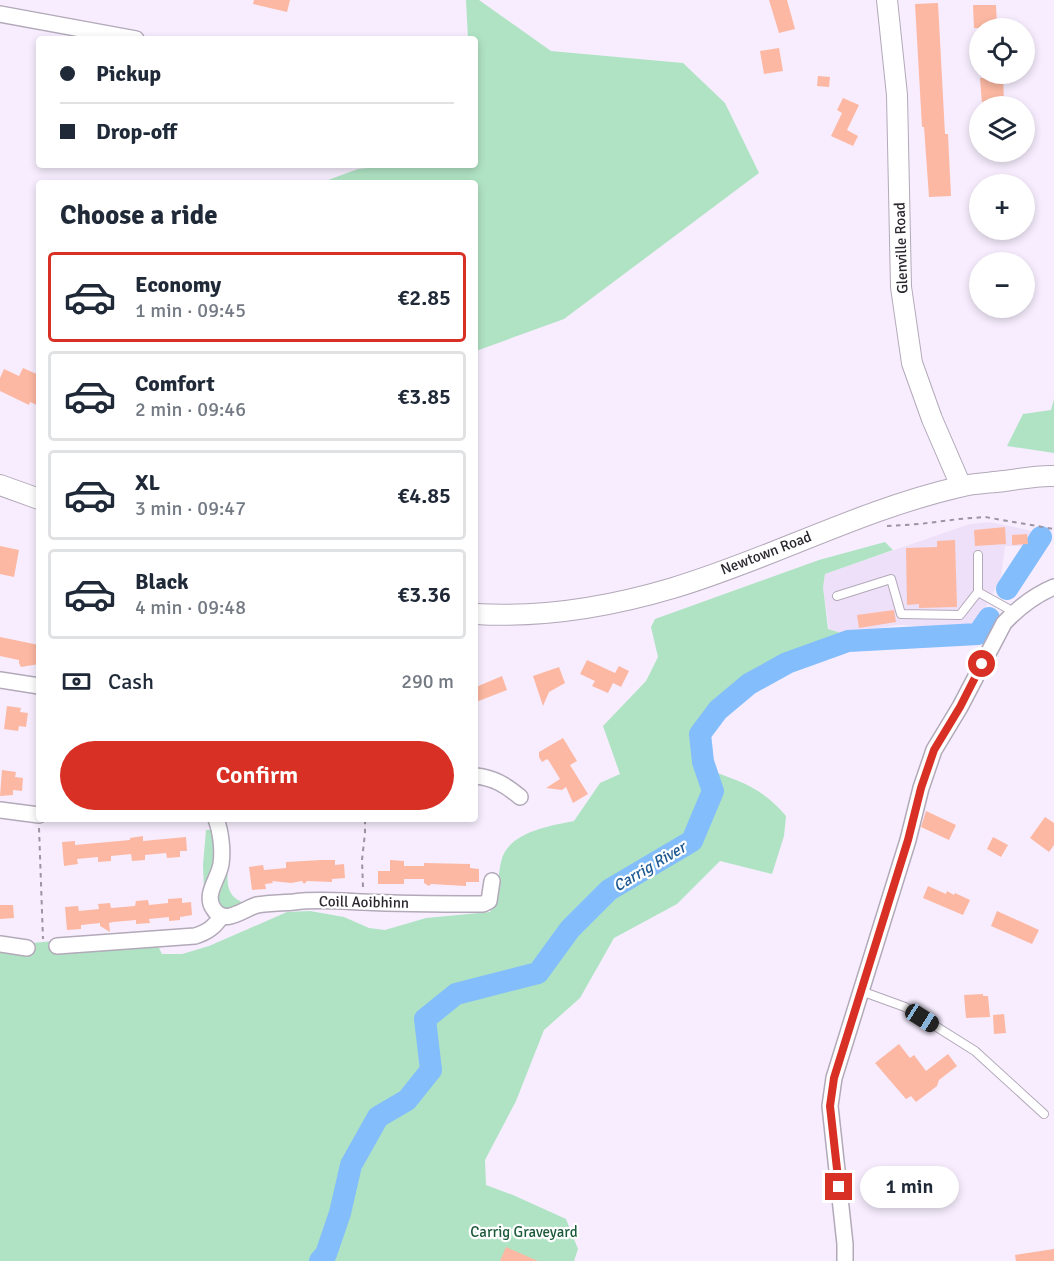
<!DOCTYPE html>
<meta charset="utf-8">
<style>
:root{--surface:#fff;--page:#f2f2f3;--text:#1f2937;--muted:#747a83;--line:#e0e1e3;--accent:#d93025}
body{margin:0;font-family:Signika,sans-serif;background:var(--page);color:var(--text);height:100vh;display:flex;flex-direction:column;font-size:22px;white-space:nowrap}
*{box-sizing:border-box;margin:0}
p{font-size:20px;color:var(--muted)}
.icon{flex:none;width:33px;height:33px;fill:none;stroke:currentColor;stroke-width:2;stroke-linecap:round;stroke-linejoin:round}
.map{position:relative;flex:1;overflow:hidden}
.details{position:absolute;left:36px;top:180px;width:442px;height:642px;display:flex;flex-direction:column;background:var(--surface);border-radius:6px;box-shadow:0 3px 9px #0003}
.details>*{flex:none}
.banner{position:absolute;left:36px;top:36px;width:442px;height:132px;border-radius:6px;box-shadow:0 3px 9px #0003;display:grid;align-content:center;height:132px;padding:0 24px;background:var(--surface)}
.buttons{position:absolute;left:969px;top:18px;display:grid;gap:12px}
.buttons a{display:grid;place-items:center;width:66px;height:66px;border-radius:50%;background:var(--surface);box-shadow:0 3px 9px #0003;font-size:30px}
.end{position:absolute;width:27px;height:27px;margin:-14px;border:8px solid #d93025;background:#fff;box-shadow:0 0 0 3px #fff}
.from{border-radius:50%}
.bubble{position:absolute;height:42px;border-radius:21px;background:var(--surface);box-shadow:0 3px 9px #0003;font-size:20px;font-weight:600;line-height:42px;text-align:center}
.car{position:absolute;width:18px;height:36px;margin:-18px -9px;border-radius:8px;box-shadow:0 0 4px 2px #0007;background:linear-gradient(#222 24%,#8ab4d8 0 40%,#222 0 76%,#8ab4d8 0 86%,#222 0)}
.banner b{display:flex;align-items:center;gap:21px;height:57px;font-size:22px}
.banner b+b{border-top:2px solid var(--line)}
.banner i{width:15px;height:15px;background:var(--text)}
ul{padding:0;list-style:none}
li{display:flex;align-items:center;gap:18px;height:90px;margin:0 12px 9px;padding:0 12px;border:3px solid var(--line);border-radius:6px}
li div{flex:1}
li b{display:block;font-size:22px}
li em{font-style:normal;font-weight:600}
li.active{border-color:var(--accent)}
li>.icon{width:54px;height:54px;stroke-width:1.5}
h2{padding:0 24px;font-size:27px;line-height:72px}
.pay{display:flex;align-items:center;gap:15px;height:66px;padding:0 24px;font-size:22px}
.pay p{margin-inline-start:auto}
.action{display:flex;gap:12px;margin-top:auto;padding:12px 24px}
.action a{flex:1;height:69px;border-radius:36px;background:var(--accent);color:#fff;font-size:24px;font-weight:600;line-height:69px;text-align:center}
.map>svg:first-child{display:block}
.built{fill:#eee0f8}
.green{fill:#b0e3c4}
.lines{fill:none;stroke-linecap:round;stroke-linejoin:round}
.river{stroke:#83bdfb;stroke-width:22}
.building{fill:#fcb8a2}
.lane-casing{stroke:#b2a9b9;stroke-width:10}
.street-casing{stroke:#b2a9b9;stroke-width:18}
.secondary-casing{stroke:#b2a9b9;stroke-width:22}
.path{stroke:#9c94a1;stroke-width:2;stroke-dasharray:4.5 4.5;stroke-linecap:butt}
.lane{stroke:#fff;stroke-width:8}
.street{stroke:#fff;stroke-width:15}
.secondary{stroke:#fff;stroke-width:20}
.route{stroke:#d93025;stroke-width:8}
.labels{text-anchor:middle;stroke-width:4.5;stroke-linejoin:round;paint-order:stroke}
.street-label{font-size:15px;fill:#2b272e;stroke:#fff}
.park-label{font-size:15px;fill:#1b5939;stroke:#fff}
.water-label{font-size:16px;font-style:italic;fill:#1d5890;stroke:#fff}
</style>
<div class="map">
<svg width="1054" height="1261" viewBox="0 0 1054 1261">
<rect width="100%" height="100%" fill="#f7edfe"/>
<path class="built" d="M990 522 1032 531 1030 546H1005L1001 577 984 610 970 625 961 628 898 625 860 631 845 638 838 632 829 629 823 587 825 574 970 524Z"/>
<g class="green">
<path d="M466 0H479L551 51 683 63 725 103 759 173 564 319 476 351V183H320L358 169 397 165H476V39H468Z"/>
<path d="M1054 399V453L1007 446 1023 414 1051 410Z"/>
<path d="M885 542 893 550 825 574 823 587 828 629 838 632 848 641C789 662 739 680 700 734L706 769C739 781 762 787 786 816L784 836 772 874 720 861 677 904 614 938 580 998 544 1030 516 1101 485 1160 486 1185 513 1195 566 1219 578 1249 574 1261H0V951L33 955V943L53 941 158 946 162 954H182L209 946 287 912 310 911 344 917 369 928 385 930 426 918 490 912C499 896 497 879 501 862 507 832 550 826 574 821L600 783 620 774 603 726 646 681 658 657 651 627 655 619 819 560Z"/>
<path d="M206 830H212C219 860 218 863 204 890L203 865Z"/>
<path d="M229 856C228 876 222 896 245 903L229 911 221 906 217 898Z"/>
</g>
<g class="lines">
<g class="river">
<path d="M1007 589 1041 537"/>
<path d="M320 1261 326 1254 340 1213 351 1165 378 1117 407 1100 431 1070 425 1019 456 994 538 973 570 929 609 890 692 841 713 791 703 762 700 734 718 710 749 684 787 663 848 641 978 634 989 618"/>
</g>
</g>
<g class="building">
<path d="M254 0H290L287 12 253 4Z"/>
<path d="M769 0H787L795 29 779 33Z"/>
<path d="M938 3 945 134H948L951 196 929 197 924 127H922L915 4Z"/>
<path d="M973 5H996L997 28H974Z"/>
<path d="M779 48 783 71 764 74 760 51Z"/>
<path d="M818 76 830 77 829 87 817 86Z"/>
<path d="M1003 77 1004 103 982 104 980 78Z"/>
<path d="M843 98 859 105 847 130 858 136 853 146 831 136 842 113 837 110Z"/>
<path d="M23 368 39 375V406L30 402 29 405 0 391V378L4 369 19 376Z"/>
<path d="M1005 527 1006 544 975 546 974 530Z"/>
<path d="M1027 534 1028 544 1012 545V535Z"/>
<path d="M955 540 957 607 919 608V604L907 605 906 548 937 547V541Z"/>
<path d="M0 546 19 550 14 577 0 574Z"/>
<path d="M894 610 896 622 859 628 857 615Z"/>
<path d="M0 637 39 645V664L21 667 19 663V660L0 656Z"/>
<path d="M587 660 615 673 619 666 629 671 621 687 613 683 608 693 592 686 595 681 580 674Z"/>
<path d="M559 667 565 683 549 692 543 706 533 676Z"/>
<path d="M502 676 507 690 476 702V687Z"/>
<path d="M7 706 21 708 20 712 28 713 26 727 19 726 18 731 4 729Z"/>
<path d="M563 738 577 761 570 765 588 794 573 803 566 787 562 790 546 788 560 779 549 761 547 759 542 762 539 757V752Z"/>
<path d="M2 770 16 772 15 777 23 778 22 791 13 790V795L0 796Z"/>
<path d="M926 811 956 825 949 840 921 827Z"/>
<path d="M1045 817 1054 823V845L1049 852 1030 838Z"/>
<path d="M143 836V841L186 837 187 851H180V857L167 858 166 853 145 855V860L132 861 131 854 111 856V861L98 862V857L77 859 78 864 64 866 62 842 75 841V845L130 840V838Z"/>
<path d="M993 837 1008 845 1001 857 987 849Z"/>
<path d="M321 860H335V865L344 864 345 878 332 879V882L307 881 304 884 302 881 291 883 272 881 273 883 265 884 266 889 252 890 249 867 263 865 264 870 286 868V862Z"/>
<path d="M390 860 404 861V866H424V863L470 864V868L479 869V882H466V886L431 884 429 886 424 883V879H404V884H378V871H390Z"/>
<path d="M928 886 946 894 947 891 954 895 955 893 970 900 963 915 923 898Z"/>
<path d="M182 898V903L191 902 192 915 180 917V920L169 921V917L149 919 150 923 136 924V920L113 922 109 923 110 932 100 926V923L81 925V929L67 930 65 907 78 906 79 911 99 909 98 904 110 903 111 908 135 906 136 901 148 900 149 905 168 903V899Z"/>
<path d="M0 905H13L14 918 0 919Z"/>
<path d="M997 911 1039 930 1032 944 991 926Z"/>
<path d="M983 994V996H988L990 1017 966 1018 964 995Z"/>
<path d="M1004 1014 1006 1033 994 1034 993 1015Z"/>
<path d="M899 1044 910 1058 914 1055 926 1071 948 1054 957 1066 939 1080 937 1086 916 1102 911 1096 906 1099 875 1063Z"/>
<path d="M506 1247 538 1261H500Z"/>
<path d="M1054 1249V1261H1016L1015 1255Z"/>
</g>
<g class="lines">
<defs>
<g id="lane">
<path d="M978 555V592L1014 612"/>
<path d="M837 596 891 579 901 614 960 615 978 592"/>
<path d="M861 991 905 1007 975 1051 1044 1114"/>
</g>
<g id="street">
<path d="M0 14 136 39"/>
<path d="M0 680 39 686"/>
<path d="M476 776C494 778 506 785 520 797"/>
<path d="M0 810 39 815"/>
<path d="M216 819C221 832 223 851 221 864 219 878 204 894 213 908 224 927 243 909 257 905 269 903 282 903 294 902 316 899 340 901 363 902 403 904 443 904 483 904L489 901 492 881"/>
<path d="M0 944 27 948"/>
<path d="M57 946 195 936C208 932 214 927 222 916"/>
<path d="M845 1261V1244L830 1106 834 1078 908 840 921 788 934 750 960 707 1004 623C1018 608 1035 595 1054 587"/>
</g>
<g id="secondary">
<path d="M887 0 897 95 901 287 912 363 932 419 961 486"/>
<path d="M0 485 39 499"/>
<path d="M476 614C542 618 609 607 673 588 770 559 860 510 959 487 974 483 990 483 1004 481 1021 479 1038 475 1054 476"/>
</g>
</defs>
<use href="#lane" class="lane-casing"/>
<use href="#street" class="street-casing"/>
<use href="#secondary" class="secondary-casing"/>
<g class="path">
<path d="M887 526 920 524 959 519 985 517 1054 529"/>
<path d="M39 828 43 939"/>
<path d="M363 887 362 860 365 833V819"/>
</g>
<use href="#lane" class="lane"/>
<use href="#street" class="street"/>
<use href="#secondary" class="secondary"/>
</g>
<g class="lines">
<path class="route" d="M839 1187 830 1106 834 1078 908 840 921 788 934 750 960 707 982 664"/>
</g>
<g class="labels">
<g class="street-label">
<text transform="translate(901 248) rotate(-92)" y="5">Glenville Road</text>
<text transform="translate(766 553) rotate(-21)" y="5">Newtown Road</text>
<text transform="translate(364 902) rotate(1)" y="5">Coill Aoibhinn</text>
</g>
<g class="park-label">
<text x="524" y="1237">Carrig Graveyard</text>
</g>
<g class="water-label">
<text transform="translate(649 866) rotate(-31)" y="6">Carrig River</text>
</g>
</g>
</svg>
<div class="buttons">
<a><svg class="icon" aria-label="locate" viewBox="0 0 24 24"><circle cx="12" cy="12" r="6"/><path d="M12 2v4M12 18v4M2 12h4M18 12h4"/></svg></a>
<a><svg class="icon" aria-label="layers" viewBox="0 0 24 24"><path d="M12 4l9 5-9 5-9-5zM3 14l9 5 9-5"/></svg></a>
<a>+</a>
<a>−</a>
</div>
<i class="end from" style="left:982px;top:664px"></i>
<i class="end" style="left:839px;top:1187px"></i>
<div class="bubble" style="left:860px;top:1166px;width:99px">1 min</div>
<i class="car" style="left:922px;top:1018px;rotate:122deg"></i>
<div class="banner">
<b><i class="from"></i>Pickup</b>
<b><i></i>Drop-off</b>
</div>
<section class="details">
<h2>Choose a ride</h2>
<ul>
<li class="active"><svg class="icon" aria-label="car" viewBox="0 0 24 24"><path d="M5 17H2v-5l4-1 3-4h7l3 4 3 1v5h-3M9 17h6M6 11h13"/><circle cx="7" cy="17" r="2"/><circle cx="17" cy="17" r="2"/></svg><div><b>Economy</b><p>1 min · 09:45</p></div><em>€2.85</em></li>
<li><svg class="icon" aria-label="car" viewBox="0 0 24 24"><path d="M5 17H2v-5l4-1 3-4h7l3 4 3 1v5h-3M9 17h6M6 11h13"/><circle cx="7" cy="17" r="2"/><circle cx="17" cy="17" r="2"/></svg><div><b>Comfort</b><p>2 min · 09:46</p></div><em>€3.85</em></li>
<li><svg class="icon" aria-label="car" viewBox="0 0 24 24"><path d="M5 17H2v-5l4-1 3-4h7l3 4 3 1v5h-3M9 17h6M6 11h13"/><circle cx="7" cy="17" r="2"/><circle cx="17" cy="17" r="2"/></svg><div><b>XL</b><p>3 min · 09:47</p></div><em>€4.85</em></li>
<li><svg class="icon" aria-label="car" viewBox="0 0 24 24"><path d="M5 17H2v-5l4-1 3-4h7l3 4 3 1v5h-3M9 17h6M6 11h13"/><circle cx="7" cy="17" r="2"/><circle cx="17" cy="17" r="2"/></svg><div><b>Black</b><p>4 min · 09:48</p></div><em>€3.36</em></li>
</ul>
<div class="pay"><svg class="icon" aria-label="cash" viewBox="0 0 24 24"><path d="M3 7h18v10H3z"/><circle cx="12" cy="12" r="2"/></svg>Cash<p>290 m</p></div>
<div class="action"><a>Confirm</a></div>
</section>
</div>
